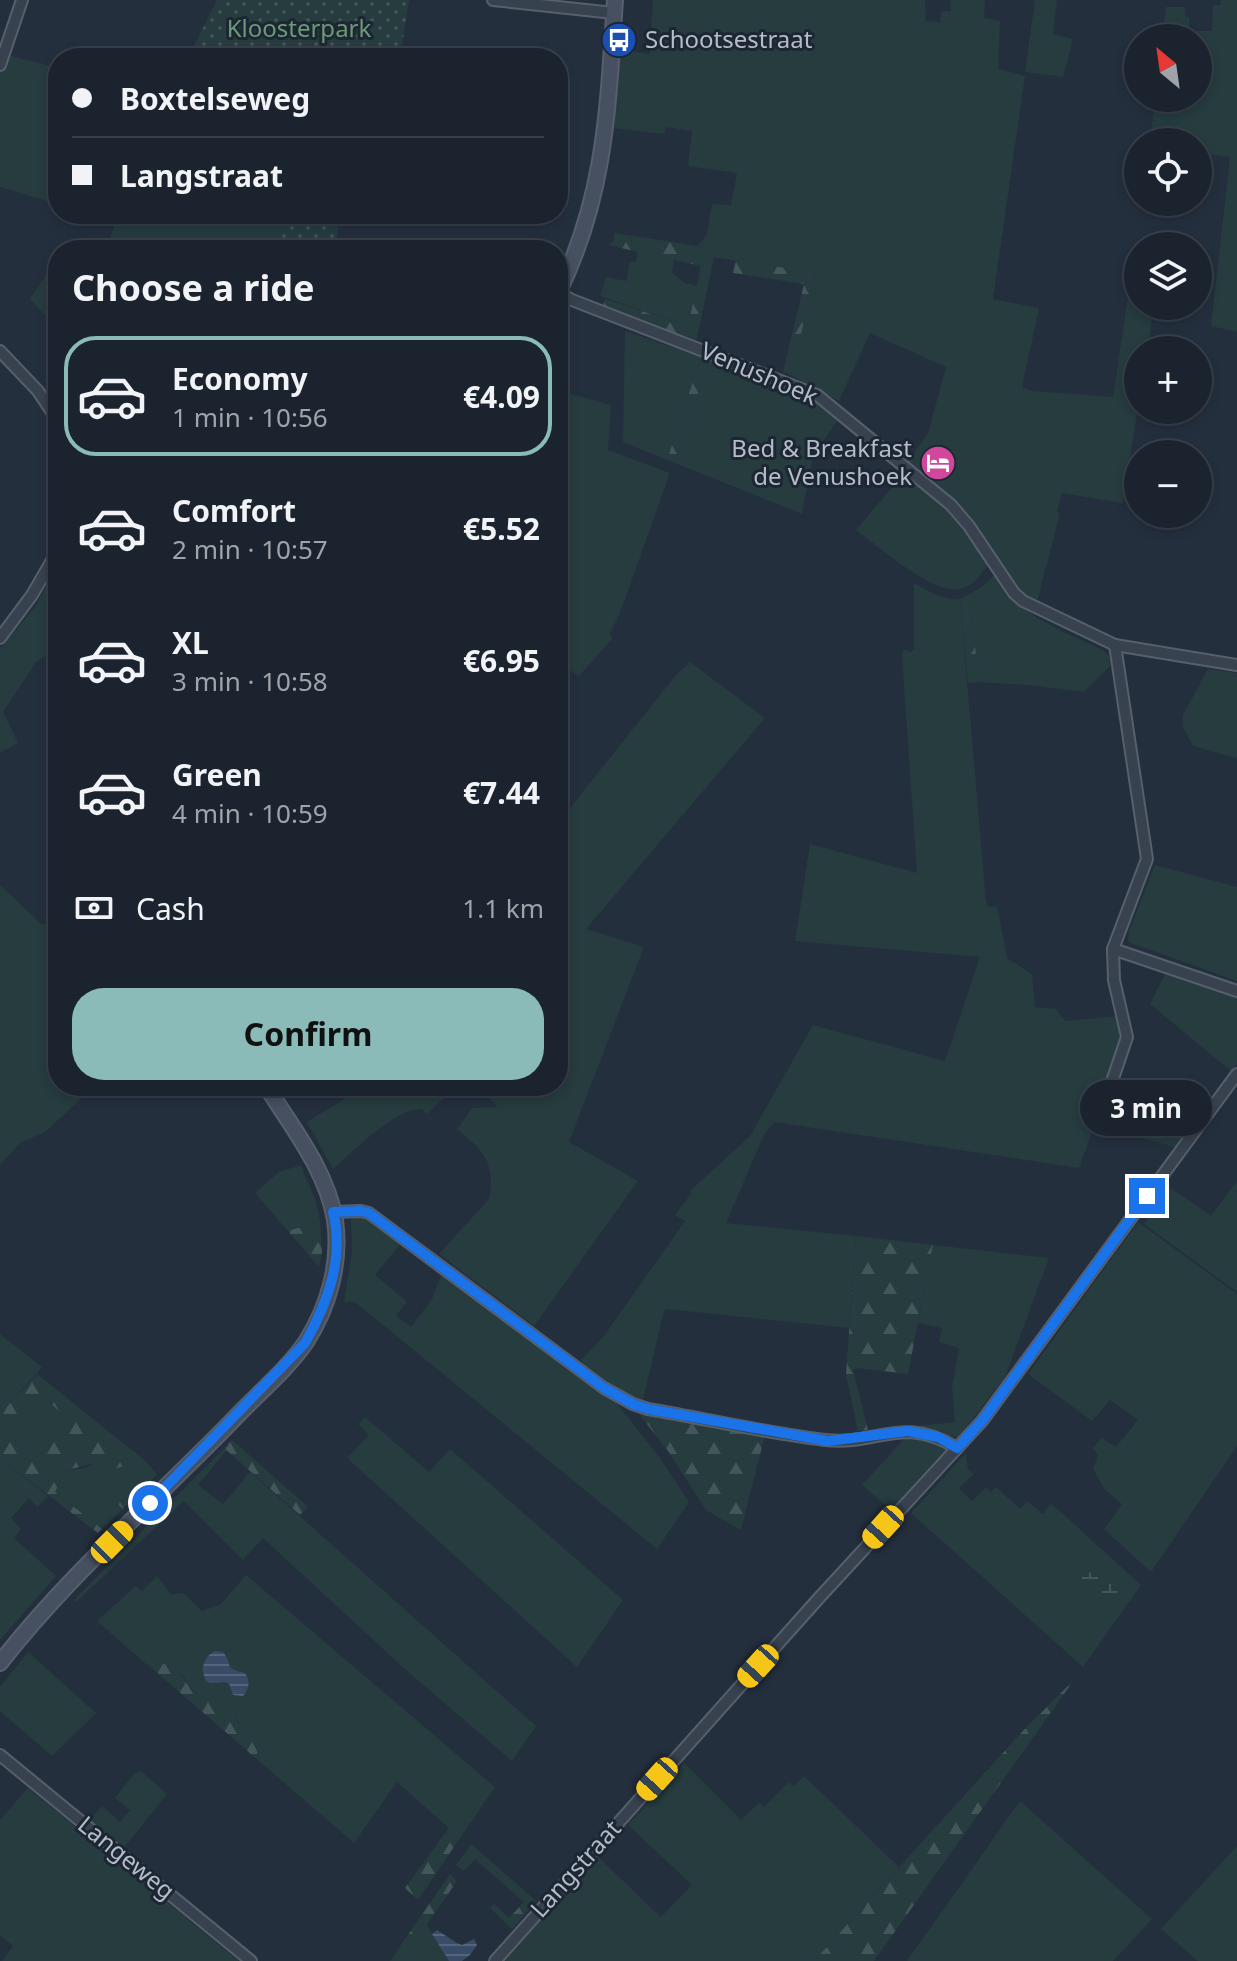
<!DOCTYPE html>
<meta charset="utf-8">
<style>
:root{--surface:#1b232e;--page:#282f3a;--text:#f1f3f6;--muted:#a0a4aa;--line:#39404a;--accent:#8bbbb9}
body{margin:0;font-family:"Noto Sans",sans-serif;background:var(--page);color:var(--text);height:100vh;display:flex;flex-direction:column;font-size:30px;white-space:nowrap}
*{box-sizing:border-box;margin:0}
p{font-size:26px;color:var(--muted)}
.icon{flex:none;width:44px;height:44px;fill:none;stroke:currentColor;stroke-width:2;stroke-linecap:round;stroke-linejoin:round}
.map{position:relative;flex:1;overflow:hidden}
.side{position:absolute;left:48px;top:240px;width:520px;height:856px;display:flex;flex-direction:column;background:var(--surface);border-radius:32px;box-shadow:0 4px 12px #0003,0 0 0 2px var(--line)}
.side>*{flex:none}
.banner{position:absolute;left:48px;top:48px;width:520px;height:176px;border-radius:32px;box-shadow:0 4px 12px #0003,0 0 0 2px var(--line);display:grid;align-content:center;height:176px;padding:0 24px;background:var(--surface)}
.needle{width:52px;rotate:331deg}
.fabs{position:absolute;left:1124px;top:24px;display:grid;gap:16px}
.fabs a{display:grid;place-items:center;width:88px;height:88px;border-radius:50%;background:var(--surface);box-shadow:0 4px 12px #0003,0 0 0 2px var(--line);font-size:40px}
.end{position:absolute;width:36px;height:36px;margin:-18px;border:10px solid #1a73e8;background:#fff;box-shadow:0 0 0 4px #fff}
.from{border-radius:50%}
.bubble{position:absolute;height:56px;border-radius:28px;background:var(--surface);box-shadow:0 4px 12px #0003,0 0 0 2px var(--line);font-size:26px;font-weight:700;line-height:56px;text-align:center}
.car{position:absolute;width:24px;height:48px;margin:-24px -12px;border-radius:10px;box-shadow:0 0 6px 2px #0007;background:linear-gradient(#f5c518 24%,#345 0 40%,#f5c518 0 76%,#345 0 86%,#f5c518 0)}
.banner b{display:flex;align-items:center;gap:28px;height:76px;font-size:30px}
.banner b+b{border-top:2px solid var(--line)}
.banner i{width:20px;height:20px;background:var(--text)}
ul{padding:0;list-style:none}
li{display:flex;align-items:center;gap:24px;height:120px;margin:0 16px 12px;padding:0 8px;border:4px solid transparent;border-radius:32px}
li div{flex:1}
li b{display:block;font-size:30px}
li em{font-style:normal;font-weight:700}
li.on{border-color:var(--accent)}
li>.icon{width:72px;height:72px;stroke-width:1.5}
h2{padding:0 24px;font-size:36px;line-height:96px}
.pay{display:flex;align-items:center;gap:20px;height:88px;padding:0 24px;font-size:30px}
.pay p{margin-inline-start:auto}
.action{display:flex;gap:16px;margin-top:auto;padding:16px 24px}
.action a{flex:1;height:92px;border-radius:32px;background:var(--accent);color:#111;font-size:32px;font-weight:700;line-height:92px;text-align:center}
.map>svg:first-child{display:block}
.grass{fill:#263c3f;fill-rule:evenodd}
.forest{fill:url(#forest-firs);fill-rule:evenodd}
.wetland{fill:url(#wetland-marsh)}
.park{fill:url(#park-dots)}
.water{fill:url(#water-rules)}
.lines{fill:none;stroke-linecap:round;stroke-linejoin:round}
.street-casing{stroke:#565f6c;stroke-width:14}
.secondary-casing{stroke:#565f6c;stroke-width:18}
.street{stroke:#38414e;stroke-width:10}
.secondary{stroke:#465061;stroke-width:14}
.route{stroke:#1a73e8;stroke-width:10}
.labels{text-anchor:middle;stroke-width:6;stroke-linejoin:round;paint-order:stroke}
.park-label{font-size:24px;fill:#6b9a76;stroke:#1d2633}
.poi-label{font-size:24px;fill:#b4bcc9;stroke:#1d2633;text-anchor:start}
.street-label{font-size:24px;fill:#b4bcc9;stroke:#1d2633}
</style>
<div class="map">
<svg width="1237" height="1961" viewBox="0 0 1237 1961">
<defs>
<pattern id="forest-firs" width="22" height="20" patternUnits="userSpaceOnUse" patternTransform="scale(2)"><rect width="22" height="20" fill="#263c3f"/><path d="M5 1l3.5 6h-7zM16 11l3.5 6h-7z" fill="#435659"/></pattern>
<pattern id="wetland-marsh" width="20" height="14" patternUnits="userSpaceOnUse" patternTransform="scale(2)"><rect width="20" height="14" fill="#263c3f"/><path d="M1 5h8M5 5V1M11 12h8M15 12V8" fill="none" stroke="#435659"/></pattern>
<pattern id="park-dots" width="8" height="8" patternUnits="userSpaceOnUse" patternTransform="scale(2)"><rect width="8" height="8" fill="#263c3f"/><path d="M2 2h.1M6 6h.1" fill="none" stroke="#435659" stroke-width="1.8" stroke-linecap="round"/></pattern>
<pattern id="water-rules" width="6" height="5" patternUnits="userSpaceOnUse" patternTransform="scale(2)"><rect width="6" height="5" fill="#394c67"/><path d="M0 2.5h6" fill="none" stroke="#53647b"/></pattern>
</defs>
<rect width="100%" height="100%" fill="#242f3e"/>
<g class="grass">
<path d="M653 0H925L926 21 940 22 941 12 951 11 950 0H985L984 18 1000 21 998 69 1025 76 993 299 1039 308 1022 387 1032 391 1113 397 1130 283 1138 284V306H1154L1147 350H1138V407L1123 503 1062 493 1057 512 1060 513 1037 602 1018 589 965 510 908 461 928 433 946 367 870 333 839 401 791 375 816 273 698 255V246L707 234 712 204 731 205 737 173 688 166 692 131 666 127 664 134 614 128 620 50 649 54Z"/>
<path d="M1035 0H1057L1053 34 1073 39 1063 77 1025 72Z"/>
<path d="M1221 0H1237V332L1211 326 1230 157 1198 153V142H1149L1156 98H1198V38H1162L1166 7H1185V17H1189L1190 31H1212L1213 5H1220Z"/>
<path d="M7 55 58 68V204L0 187V73Z"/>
<path d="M93 214H280L291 250H63L69 240 109 242 116 221Z"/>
<path d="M638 251 674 259 672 272 683 282 697 286 688 326 600 296 606 277 626 281 630 262H636Z"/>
<path d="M58 257V329L30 299Z"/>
<path d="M625 331 701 357 667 460 623 442Z"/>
<path d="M710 360C753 374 802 386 836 416L837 421 813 456 802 514 675 463Z"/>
<path d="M558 386 571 394 611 405 608 450 670 473 620 613 610 633 612 639 579 676 558 663Z"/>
<path d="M904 473 949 511 988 565C981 575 973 586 960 589 933 595 878 546 856 530Z"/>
<path d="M58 564V655L44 657 36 662 3 712 18 743 0 753V649L35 607Z"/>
<path d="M914 583C928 591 943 601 960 599L986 902 989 907 997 906 1007 958 1032 974 1035 1007 1056 1009 1065 1021 1118 1016C1127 1053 1092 1130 1079 1168L774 1122 764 1135 726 1223 856 1236 849 1328 667 1309 664 1311 643 1400C619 1393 599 1376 580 1361L604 1336 685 1221 675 1215 692 1192 690 1191 750 1136 813 1025 945 1061 980 957 795 941 810 844 917 873 902 656 903 649 911 652 914 649Z"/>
<path d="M1000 583C1021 617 1068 633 1103 650L1109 656 1110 666 1084 692 1028 685 979 682 971 609Z"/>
<path d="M690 662 765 718 586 929 644 947 569 1142 638 1181 534 1326 439 1254 489 1199C496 1163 483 1150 457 1129L472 1108 497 1107 479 1086H558V935L570 926 558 920V823L676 675Z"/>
<path d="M1208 669 1237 673V758L1193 746 1183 727V715Z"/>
<path d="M1155 865 1237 887V981L1128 942 1129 931Z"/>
<path d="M0 885 42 925 58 917V1086H95L45 1132 20 1143 0 1165Z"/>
<path d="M1165 974 1237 998V1063L1231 1071 1150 1004Z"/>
<path d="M365 1086H469L459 1096 452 1089 427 1114 422 1109C395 1108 354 1151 333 1169L307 1122Z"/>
<path d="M1140 1113 1183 1136 1175 1147 1105 1128 1109 1115 1134 1123Z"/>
<path d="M301 1165 317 1204 320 1221 288 1231 255 1193 279 1172Z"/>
<path d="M1237 1181V1292L1144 1224 1171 1188 1211 1216Z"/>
<path d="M361 1214 401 1243 375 1275 407 1302 396 1316 411 1327 432 1299 442 1273 615 1401 660 1458 689 1502 657 1549 355 1302H344L352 1252 351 1216Z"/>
<path d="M1138 1222 1237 1294V1446L1151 1572 1104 1529 1122 1504 1105 1490 1093 1469 1098 1455 1093 1448 1101 1438 1116 1447 1138 1420 1110 1400 1092 1421 1028 1374Z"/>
<path d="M933 1245 1049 1258 1005 1377 958 1438 917 1426 955 1422 952 1387 959 1348 939 1342 942 1328 918 1323Z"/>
<path d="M0 1334 42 1367 0 1414Z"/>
<path d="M47 1400 71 1421 37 1458 13 1438Z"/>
<path d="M365 1417 429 1472 450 1449 623 1600 577 1667 347 1458 369 1435 358 1424Z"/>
<path d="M905 1438 926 1440 948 1449 892 1511 862 1485Z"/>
<path d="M224 1448 227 1450 198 1485 223 1504 250 1472 536 1726 512 1761 407 1671 263 1538 243 1560 184 1501 76 1602 74 1600Z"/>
<path d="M966 1453 968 1469 974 1474 959 1488 972 1501 986 1487 991 1492 996 1487 1020 1509 1027 1501 1043 1514 1051 1503 1141 1585 1083 1667 911 1513Z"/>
<path d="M0 1458 48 1496 37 1507 29 1498 11 1518 21 1529 14 1538 56 1576 0 1640Z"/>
<path d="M99 1461 128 1465 136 1472 114 1501 123 1509 102 1529 55 1492 66 1471 84 1468Z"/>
<path d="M246 1575 495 1787 460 1838 397 1782 354 1843 259 1761C257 1748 255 1733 241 1728L230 1703 205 1698 195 1693 183 1676 165 1664H146L97 1621 136 1586 142 1591 157 1576 171 1594 183 1593 202 1611 220 1605ZM215 1651 226 1654C226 1666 230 1671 241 1672L243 1696 233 1695 229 1684 206 1680 204 1677Z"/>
<path d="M28 1652 96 1713 52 1756 0 1711V1687Z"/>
<path d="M684 1763 741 1820 759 1803 764 1807 789 1782 794 1786 804 1776 899 1867 814 1961H503L598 1857 661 1917 692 1885 628 1825Z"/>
<path d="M138 1772H142L167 1794 123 1849 89 1821 102 1806 120 1822 130 1810 115 1798 133 1775Z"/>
<path d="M28 1788 213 1940 239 1961H2L13 1946 0 1935V1820Z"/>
<path d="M1020 1801 1152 1919 1113 1961H907Z"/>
<path d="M1237 1846V1961H1198L1161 1929Z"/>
<path d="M427 1925 449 1961H402Z"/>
</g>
<g class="forest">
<path d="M614 233 698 246 699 255 714 257 696 342 602 309 605 299 688 326 701 266 608 245 614 241Z"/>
<path d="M736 260 816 273 791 375 783 372 804 284 733 273Z"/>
<path d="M701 357 710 360 675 463 667 460Z"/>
<path d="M994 575 1000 583 971 609 979 682 968 683 960 599 982 587Z"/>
<path d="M320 1221 322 1252 319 1267 288 1231Z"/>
<path d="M856 1236 933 1245 908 1374 857 1368 853 1370 868 1430 858 1431 846 1374Z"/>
<path d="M37 1374 144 1460 157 1474 123 1509 112 1499 136 1473 128 1465 114 1469C111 1466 106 1462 102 1462 98 1461 71 1469 66 1471L55 1492 102 1529 98 1533 0 1458V1414ZM47 1400 70 1421 37 1458 13 1438Z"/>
<path d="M636 1410 669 1419 765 1435 741 1530 706 1510 668 1451Z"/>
<path d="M232 1440 308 1507 300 1515 224 1448Z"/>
<path d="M147 1664H166L175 1668 195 1693 205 1698 231 1703C237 1710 234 1719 240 1726 244 1730 249 1732 254 1737L259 1761Z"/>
<path d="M1074 1680 874 1961H814L1021 1733Z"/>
<path d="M449 1828 460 1838 418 1900 405 1888Z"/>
<path d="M471 1844 536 1901 512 1929 490 1908 494 1904 509 1918 524 1902 475 1859 463 1871 456 1865Z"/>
<path d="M450 1874 457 1881 402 1961H390Z"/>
</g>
<path class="wetland" d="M1075 1571C1092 1571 1108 1576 1118 1591L1111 1602C1093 1604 1082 1592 1072 1579Z"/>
<g class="park">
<path d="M217 0H409L400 58H188Z"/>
<path d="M280 214H340L335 250 274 249Z"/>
</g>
<g class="water">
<path d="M215 1651 223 1652C234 1665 222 1668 245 1673 250 1681 250 1688 243 1696L233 1695 229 1684C221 1680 213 1686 206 1681 200 1669 203 1657 215 1651Z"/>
<path d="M437 1930 457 1943 462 1945 474 1939 477 1945 470 1955 462 1961H449L432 1934Z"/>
</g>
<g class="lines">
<defs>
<g id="street">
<path d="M493 0 614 13"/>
<path d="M0 65 22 0"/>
<path d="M558 292 572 300 817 395 951 505 969 526 1014 593 1023 601 1115 645 1237 665"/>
<path d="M0 351 38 391 58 421"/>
<path d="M0 638 32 595 58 550"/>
<path d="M1113 949 1237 991"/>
<path d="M1102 1111 1127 1037 1114 980 1113 949 1147 859 1115 645"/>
<path d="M333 1212 361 1211 369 1213 604 1388 633 1404 648 1409C707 1419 766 1433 825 1440 878 1446 901 1414 957 1448"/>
<path d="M0 1755 251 1961"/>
<path d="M495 1961 819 1598 982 1421 1237 1074"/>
</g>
<g id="secondary">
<path d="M558 293C606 195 608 106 615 0"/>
<path d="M0 1663C68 1576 154 1501 231 1422 255 1396 286 1371 306 1342 329 1306 341 1262 335 1220 327 1171 292 1127 266 1086"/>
</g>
</defs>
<use href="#street" class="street-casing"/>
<use href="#secondary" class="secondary-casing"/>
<use href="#street" class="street"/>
<use href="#secondary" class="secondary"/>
</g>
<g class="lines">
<path class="route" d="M150 1503 305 1343C327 1304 345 1258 333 1212L361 1211 369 1213 604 1388 633 1404 648 1409 828 1441 908 1431 938 1437 957 1448 982 1421 1147 1196"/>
</g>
<defs>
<symbol id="bus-disc" viewBox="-11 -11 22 22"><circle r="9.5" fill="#1a4fb4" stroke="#1d2633"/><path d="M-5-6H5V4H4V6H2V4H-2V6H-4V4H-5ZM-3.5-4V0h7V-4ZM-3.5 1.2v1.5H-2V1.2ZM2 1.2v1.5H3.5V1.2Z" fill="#fff"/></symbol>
<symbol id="hotel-disc" viewBox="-11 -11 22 22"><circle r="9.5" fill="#d1479c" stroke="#1d2633"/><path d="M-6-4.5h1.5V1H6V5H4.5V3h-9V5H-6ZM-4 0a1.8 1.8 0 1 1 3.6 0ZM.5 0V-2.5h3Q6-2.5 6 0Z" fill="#fff"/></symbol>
</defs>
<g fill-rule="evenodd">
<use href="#bus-disc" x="599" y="20" width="40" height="40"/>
<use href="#hotel-disc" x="918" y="443" width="40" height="40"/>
</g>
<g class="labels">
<g class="park-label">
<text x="299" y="37">Kloosterpark</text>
</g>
<g class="poi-label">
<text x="645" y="48">Schootsestraat</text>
<text x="912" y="457" text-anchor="end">Bed &amp; Breakfast<tspan x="912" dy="28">de Venushoek</tspan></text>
</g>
<g class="street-label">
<text transform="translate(759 374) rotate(23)" y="8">Venushoek</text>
<text transform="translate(126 1858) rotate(39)" y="8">Langeweg</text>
<text transform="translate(576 1869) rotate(-48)" y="8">Langstraat</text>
</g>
</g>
</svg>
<div class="fabs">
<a><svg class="needle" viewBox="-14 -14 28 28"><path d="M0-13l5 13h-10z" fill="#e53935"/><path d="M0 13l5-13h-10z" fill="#a0a4aa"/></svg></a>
<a><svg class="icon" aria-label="locate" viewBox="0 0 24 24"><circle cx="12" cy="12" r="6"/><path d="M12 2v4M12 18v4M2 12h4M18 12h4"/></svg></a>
<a><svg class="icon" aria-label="layers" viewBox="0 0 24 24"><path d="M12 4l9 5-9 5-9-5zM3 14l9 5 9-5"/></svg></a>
<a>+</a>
<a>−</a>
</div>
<i class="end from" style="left:150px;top:1503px"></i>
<i class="end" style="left:1147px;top:1196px"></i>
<div class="bubble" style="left:1080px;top:1080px;width:132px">3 min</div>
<i class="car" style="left:883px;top:1527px;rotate:222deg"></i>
<i class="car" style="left:112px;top:1542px;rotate:45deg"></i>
<i class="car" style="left:758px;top:1666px;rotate:222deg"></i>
<i class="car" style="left:657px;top:1779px;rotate:222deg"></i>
<div class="banner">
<b><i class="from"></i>Boxtelseweg</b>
<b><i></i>Langstraat</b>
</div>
<section class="side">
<h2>Choose a ride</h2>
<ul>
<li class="on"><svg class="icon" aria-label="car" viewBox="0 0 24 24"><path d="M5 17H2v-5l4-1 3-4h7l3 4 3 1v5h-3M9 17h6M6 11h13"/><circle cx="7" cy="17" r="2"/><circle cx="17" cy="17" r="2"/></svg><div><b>Economy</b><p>1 min · 10:56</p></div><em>€4.09</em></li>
<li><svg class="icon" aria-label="car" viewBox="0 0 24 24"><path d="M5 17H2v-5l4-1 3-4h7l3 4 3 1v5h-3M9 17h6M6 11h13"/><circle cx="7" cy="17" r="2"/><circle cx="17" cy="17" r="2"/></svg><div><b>Comfort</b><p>2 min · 10:57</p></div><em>€5.52</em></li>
<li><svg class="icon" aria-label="car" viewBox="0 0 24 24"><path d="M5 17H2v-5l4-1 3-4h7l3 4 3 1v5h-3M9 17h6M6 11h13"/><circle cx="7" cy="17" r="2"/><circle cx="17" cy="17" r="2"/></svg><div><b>XL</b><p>3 min · 10:58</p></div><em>€6.95</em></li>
<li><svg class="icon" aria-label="car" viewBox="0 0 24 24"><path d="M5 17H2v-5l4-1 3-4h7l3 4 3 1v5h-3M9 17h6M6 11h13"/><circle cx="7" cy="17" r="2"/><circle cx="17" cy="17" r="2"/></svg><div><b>Green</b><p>4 min · 10:59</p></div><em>€7.44</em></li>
</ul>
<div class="pay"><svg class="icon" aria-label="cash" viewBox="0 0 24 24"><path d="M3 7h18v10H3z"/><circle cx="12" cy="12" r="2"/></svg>Cash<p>1.1 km</p></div>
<div class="action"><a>Confirm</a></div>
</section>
</div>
